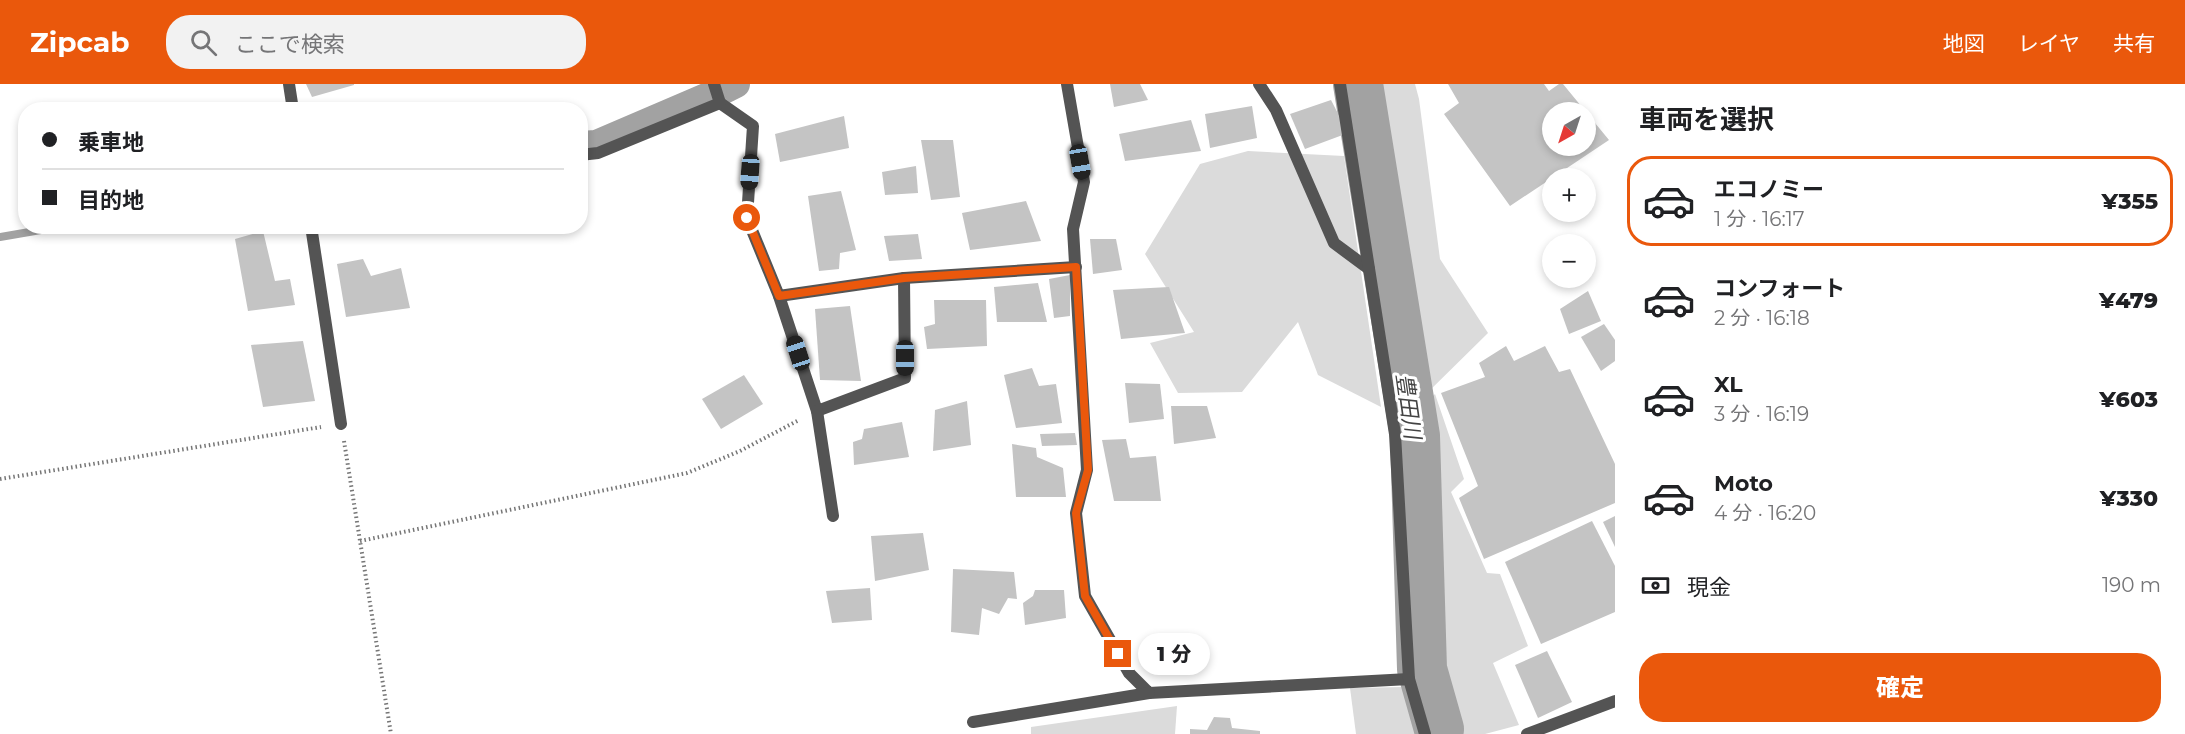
<!DOCTYPE html>
<html lang="ja">
<meta charset="utf-8">
<style>
:root{--surface:#fff;--page:#f2f2f2;--text:#202124;--muted:#757577;--line:#e0e0e0;--accent:#ea580c}
body{margin:0;font-family:Montserrat,"Noto Sans JP",sans-serif;background:var(--page);color:var(--text);height:100vh;display:flex;flex-direction:column;font-size:22px;white-space:nowrap}
*{box-sizing:border-box;margin:0}
p{font-size:20px;color:var(--muted)}
.icon{flex:none;width:33px;height:33px;fill:none;stroke:currentColor;stroke-width:2;stroke-linecap:round;stroke-linejoin:round}
.map{position:relative;flex:1;overflow:hidden}
.drawer{display:flex;flex-direction:column;background:var(--surface);width:570px}
.drawer>*{flex:none}
.banner{position:absolute;left:18px;top:18px;width:570px;height:132px;border-radius:24px;box-shadow:0 3px 9px #0003;display:grid;align-content:center;height:132px;padding:0 24px;background:var(--surface)}
.needle{width:39px;rotate:219deg}
.tools{position:absolute;left:1542px;top:18px;display:grid;gap:12px}
.tools a{display:grid;place-items:center;width:54px;height:54px;border-radius:50%;background:var(--surface);box-shadow:0 3px 9px #0003;font-size:30px}
.end{position:absolute;width:27px;height:27px;margin:-14px;border:8px solid #ea580c;background:#fff;box-shadow:0 0 0 3px #fff}
.from{border-radius:50%}
.bubble{position:absolute;height:42px;border-radius:21px;background:var(--surface);box-shadow:0 3px 9px #0003;font-size:20px;font-weight:800;line-height:42px;text-align:center}
.car{position:absolute;width:18px;height:36px;margin:-18px -9px;border-radius:8px;box-shadow:0 0 4px 2px #0007;background:linear-gradient(#222 24%,#8ab4d8 0 40%,#222 0 76%,#8ab4d8 0 86%,#222 0)}
.banner b{display:flex;align-items:center;gap:21px;height:57px;font-size:22px}
.banner b+b{border-top:2px solid var(--line)}
.banner i{width:15px;height:15px;background:var(--text)}
ul{padding:0;list-style:none}
li{display:flex;align-items:center;gap:18px;height:90px;margin:0 12px 9px;padding:0 12px;border:3px solid transparent;border-radius:24px}
li div{flex:1}
li b{display:block;font-size:22px}
li em{font-style:normal;font-weight:800}
li.current{border-color:var(--accent)}
li>.icon{width:54px;height:54px;stroke-width:1.5}
h2{padding:0 24px;font-size:27px;line-height:72px}
.pay{display:flex;align-items:center;gap:15px;height:66px;padding:0 24px;font-size:22px}
.pay p{margin-inline-start:auto}
.button{display:flex;gap:12px;margin-top:auto;padding:12px 24px}
.button a{flex:1;height:69px;border-radius:24px;background:var(--accent);color:#fff;font-size:24px;font-weight:800;line-height:69px;text-align:center}
header{display:flex;align-items:center;gap:36px;box-sizing:border-box;height:84px;padding:0 30px;background:var(--accent);color:#fff}
header strong{font-size:28px}
nav{display:flex;gap:33px;margin-inline-start:auto;font-size:21px}
.search{width:420px;height:54px;background:var(--page);display:flex;align-items:center;gap:15px;box-sizing:border-box;padding:0 21px;border-radius:24px;color:var(--muted);font-size:22px}
main{display:flex;flex:1;min-height:0}
.map>svg:first-child{display:block}
.green{fill:#dbdbdb}
.lines{fill:none;stroke-linecap:round;stroke-linejoin:round}
.stream{stroke:#a2a2a2;stroke-width:8}
.canal{stroke:#a2a2a2;stroke-width:28}
.river{stroke:#a2a2a2;stroke-width:50}
.building{fill:#c4c4c4;fill-rule:evenodd}
.path{stroke:#767676;stroke-width:4;stroke-dasharray:1.5 3;stroke-linecap:butt}
.minor{stroke:#545454;stroke-width:12}
.route{stroke:#ea580c;stroke-width:8}
.labels{text-anchor:middle;stroke-width:6;stroke-linejoin:round;paint-order:stroke}
.water-label{font-size:22px;font-style:italic;fill:#434343;stroke:#fff}
</style>
<header>
<strong>Zipcab</strong>
<div class="search"><svg class="icon" aria-label="search" viewBox="0 0 24 24"><circle cx="10" cy="10" r="6"/><path d="M15 15l6 6"/></svg>ここで検索</div>
<nav><a>地図</a><a>レイヤ</a><a>共有</a></nav>
</header>
<main>
<div class="map">
<svg width="1615" height="650" viewBox="0 0 1615 650">
<rect width="100%" height="100%" fill="#fff"/>
<g class="green">
<path d="M1369 0H1415L1419 15 1440 175 1488 249 1422 314 1398 193Z"/>
<path d="M1248 67 1344 72 1381 323 1318 291 1298 238 1242 308 1178 309 1150 259 1194 248 1145 170 1200 80Z"/>
<path d="M1435 310 1464 395 1451 408 1487 489 1500 490 1528 562 1493 579 1519 641 1485 650H1446L1429 586 1423 322Z"/>
<path d="M1404 603 1416 650H1356L1350 604Z"/>
<path d="M1177 622 1175 650H1031V643Z"/>
</g>
<g class="lines">
<path class="stream" d="M0 153 64 142"/>
<g class="canal">
<path d="M724 6 736 0"/>
<path d="M580 61 596 60 713 10"/>
</g>
<path class="river" d="M1358 0 1415 352 1422 585 1439 645"/>
</g>
<g class="building">
<path d="M306 0H354V1L312 13Z"/>
<path d="M1110 0H1140L1148 16 1114 23Z"/>
<path d="M1448 0H1544L1549 7 1559 0H1563L1609 56 1510 122 1444 30 1459 19ZM1552 28H1586V62H1552Z"/>
<path d="M1331 16 1348 49 1305 65 1290 30Z"/>
<path d="M1252 22 1257 54 1210 64 1205 30Z"/>
<path d="M844 32 849 64 780 78 775 50Z"/>
<path d="M1191 36 1201 67 1125 77 1119 50Z"/>
<path d="M921 56H953L960 113 931 116Z"/>
<path d="M916 82 918 109 885 111 882 88Z"/>
<path d="M841 107 856 166 840 169 839 185 819 187 808 112Z"/>
<path d="M1026 117 1041 157 970 166 962 129Z"/>
<path d="M263 147 275 197 290 195 295 221 248 227 235 155Z"/>
<path d="M918 150 922 175 889 177 884 152Z"/>
<path d="M1090 155H1116L1122 186 1093 190Z"/>
<path d="M363 175 371 192 401 184 410 224 346 233 337 180Z"/>
<path d="M1070 191V232L1054 234 1049 195Z"/>
<path d="M1038 199 1047 238H997L994 203Z"/>
<path d="M1169 203 1185 249 1121 255 1113 206Z"/>
<path d="M1588 207 1601 237 1569 250 1560 225Z"/>
<path d="M934 216H986L987 262 927 265 924 243 935 240Z"/>
<path d="M850 222 861 297 820 296 815 225Z"/>
<path d="M1604 240 1615 256V277L1601 287 1581 253Z"/>
<path d="M303 257 315 317 263 323 251 261Z"/>
<path d="M1506 262 1514 277 1545 262 1559 288 1570 285 1615 380V419L1484 475 1459 414 1478 402 1441 309 1485 293 1479 279Z"/>
<path d="M1032 284 1039 302 1056 300 1062 339 1016 344 1004 291Z"/>
<path d="M744 291 763 320 721 345 702 315Z"/>
<path d="M1125 299 1160 300 1164 335 1129 339Z"/>
<path d="M967 317 971 361 933 367 935 326Z"/>
<path d="M1171 322H1207L1216 354 1174 360Z"/>
<path d="M902 338 909 373 854 381 853 358 862 355 864 345Z"/>
<path d="M1075 349 1077 361 1042 362 1040 350Z"/>
<path d="M1126 355 1130 374 1156 372 1161 417H1114L1102 356Z"/>
<path d="M1012 360 1036 364 1037 373 1063 384 1066 413H1016Z"/>
<path d="M1615 432V463L1603 438Z"/>
<path d="M1592 437 1615 482V528L1541 560 1505 478Z"/>
<path d="M923 449 929 486 875 497 871 452Z"/>
<path d="M953 485 1014 488 1017 515 1008 514 999 530 982 524 979 551 951 548Z"/>
<path d="M870 504 872 536 832 539 826 507Z"/>
<path d="M1035 506H1064L1066 534 1025 541 1023 519 1033 512Z"/>
<path d="M1547 567 1572 618 1538 634 1515 581Z"/>
<path d="M1214 633 1230 634 1232 644 1260 647V650H1190V645L1207 646Z"/>
</g>
<g class="lines">
<g class="path">
<path d="M344 357 391 650"/>
<path d="M0 395 321 343"/>
<path d="M360 457 687 389 740 367 799 336"/>
</g>
<g class="minor">
<path d="M289 0 293 26"/>
<path d="M1067 0 1084 98 1073 145 1087 386 1076 429 1085 512 1129 589 1149 609 1409 595 1425 650"/>
<path d="M1259 0 1276 26 1334 159 1369 185"/>
<path d="M1340 0 1395 350 1409 595"/>
<path d="M720 19 753 42 747 134 779 212 817 327 905 294 904 194"/>
<path d="M580 71 598 69 720 19 714 0"/>
<path d="M311 142 341 340"/>
<path d="M779 212 904 194 1076 183"/>
<path d="M817 327 833 432"/>
<path d="M973 638 1149 609"/>
<path d="M1527 650 1615 617"/>
</g>
</g>
<g class="lines">
<path class="route" d="M747 134 779 212 904 194 1076 183 1088 386 1076 429 1085 512 1118 570"/>
</g>
<g class="labels">
<g class="water-label">
<text transform="translate(1409 322) rotate(82)" y="8">豊田川</text>
</g>
</g>
</svg>
<div class="tools">
<a><svg class="needle" viewBox="-14 -14 28 28"><path d="M0-13l5 13h-10z" fill="#e53935"/><path d="M0 13l5-13h-10z" fill="#757577"/></svg></a>
<a>+</a>
<a>−</a>
</div>
<i class="end from" style="left:747px;top:134px"></i>
<i class="end" style="left:1118px;top:570px"></i>
<div class="bubble" style="left:1138px;top:549px;width:72px">1 分</div>
<i class="car" style="left:1080px;top:78px;rotate:170deg"></i>
<i class="car" style="left:750px;top:88px;rotate:184deg"></i>
<i class="car" style="left:798px;top:269px;rotate:342deg"></i>
<i class="car" style="left:905px;top:274px;rotate:180deg"></i>
<div class="banner">
<b><i class="from"></i>乗車地</b>
<b><i></i>目的地</b>
</div>
</div>
<section class="drawer">
<h2>車両を選択</h2>
<ul>
<li class="current"><svg class="icon" aria-label="car" viewBox="0 0 24 24"><path d="M5 17H2v-5l4-1 3-4h7l3 4 3 1v5h-3M9 17h6M6 11h13"/><circle cx="7" cy="17" r="2"/><circle cx="17" cy="17" r="2"/></svg><div><b>エコノミー</b><p>1 分 · 16:17</p></div><em>¥355</em></li>
<li><svg class="icon" aria-label="car" viewBox="0 0 24 24"><path d="M5 17H2v-5l4-1 3-4h7l3 4 3 1v5h-3M9 17h6M6 11h13"/><circle cx="7" cy="17" r="2"/><circle cx="17" cy="17" r="2"/></svg><div><b>コンフォート</b><p>2 分 · 16:18</p></div><em>¥479</em></li>
<li><svg class="icon" aria-label="car" viewBox="0 0 24 24"><path d="M5 17H2v-5l4-1 3-4h7l3 4 3 1v5h-3M9 17h6M6 11h13"/><circle cx="7" cy="17" r="2"/><circle cx="17" cy="17" r="2"/></svg><div><b>XL</b><p>3 分 · 16:19</p></div><em>¥603</em></li>
<li><svg class="icon" aria-label="car" viewBox="0 0 24 24"><path d="M5 17H2v-5l4-1 3-4h7l3 4 3 1v5h-3M9 17h6M6 11h13"/><circle cx="7" cy="17" r="2"/><circle cx="17" cy="17" r="2"/></svg><div><b>Moto</b><p>4 分 · 16:20</p></div><em>¥330</em></li>
</ul>
<div class="pay"><svg class="icon" aria-label="cash" viewBox="0 0 24 24"><path d="M3 7h18v10H3z"/><circle cx="12" cy="12" r="2"/></svg>現金<p>190 m</p></div>
<div class="button"><a>確定</a></div>
</section>
</main>
